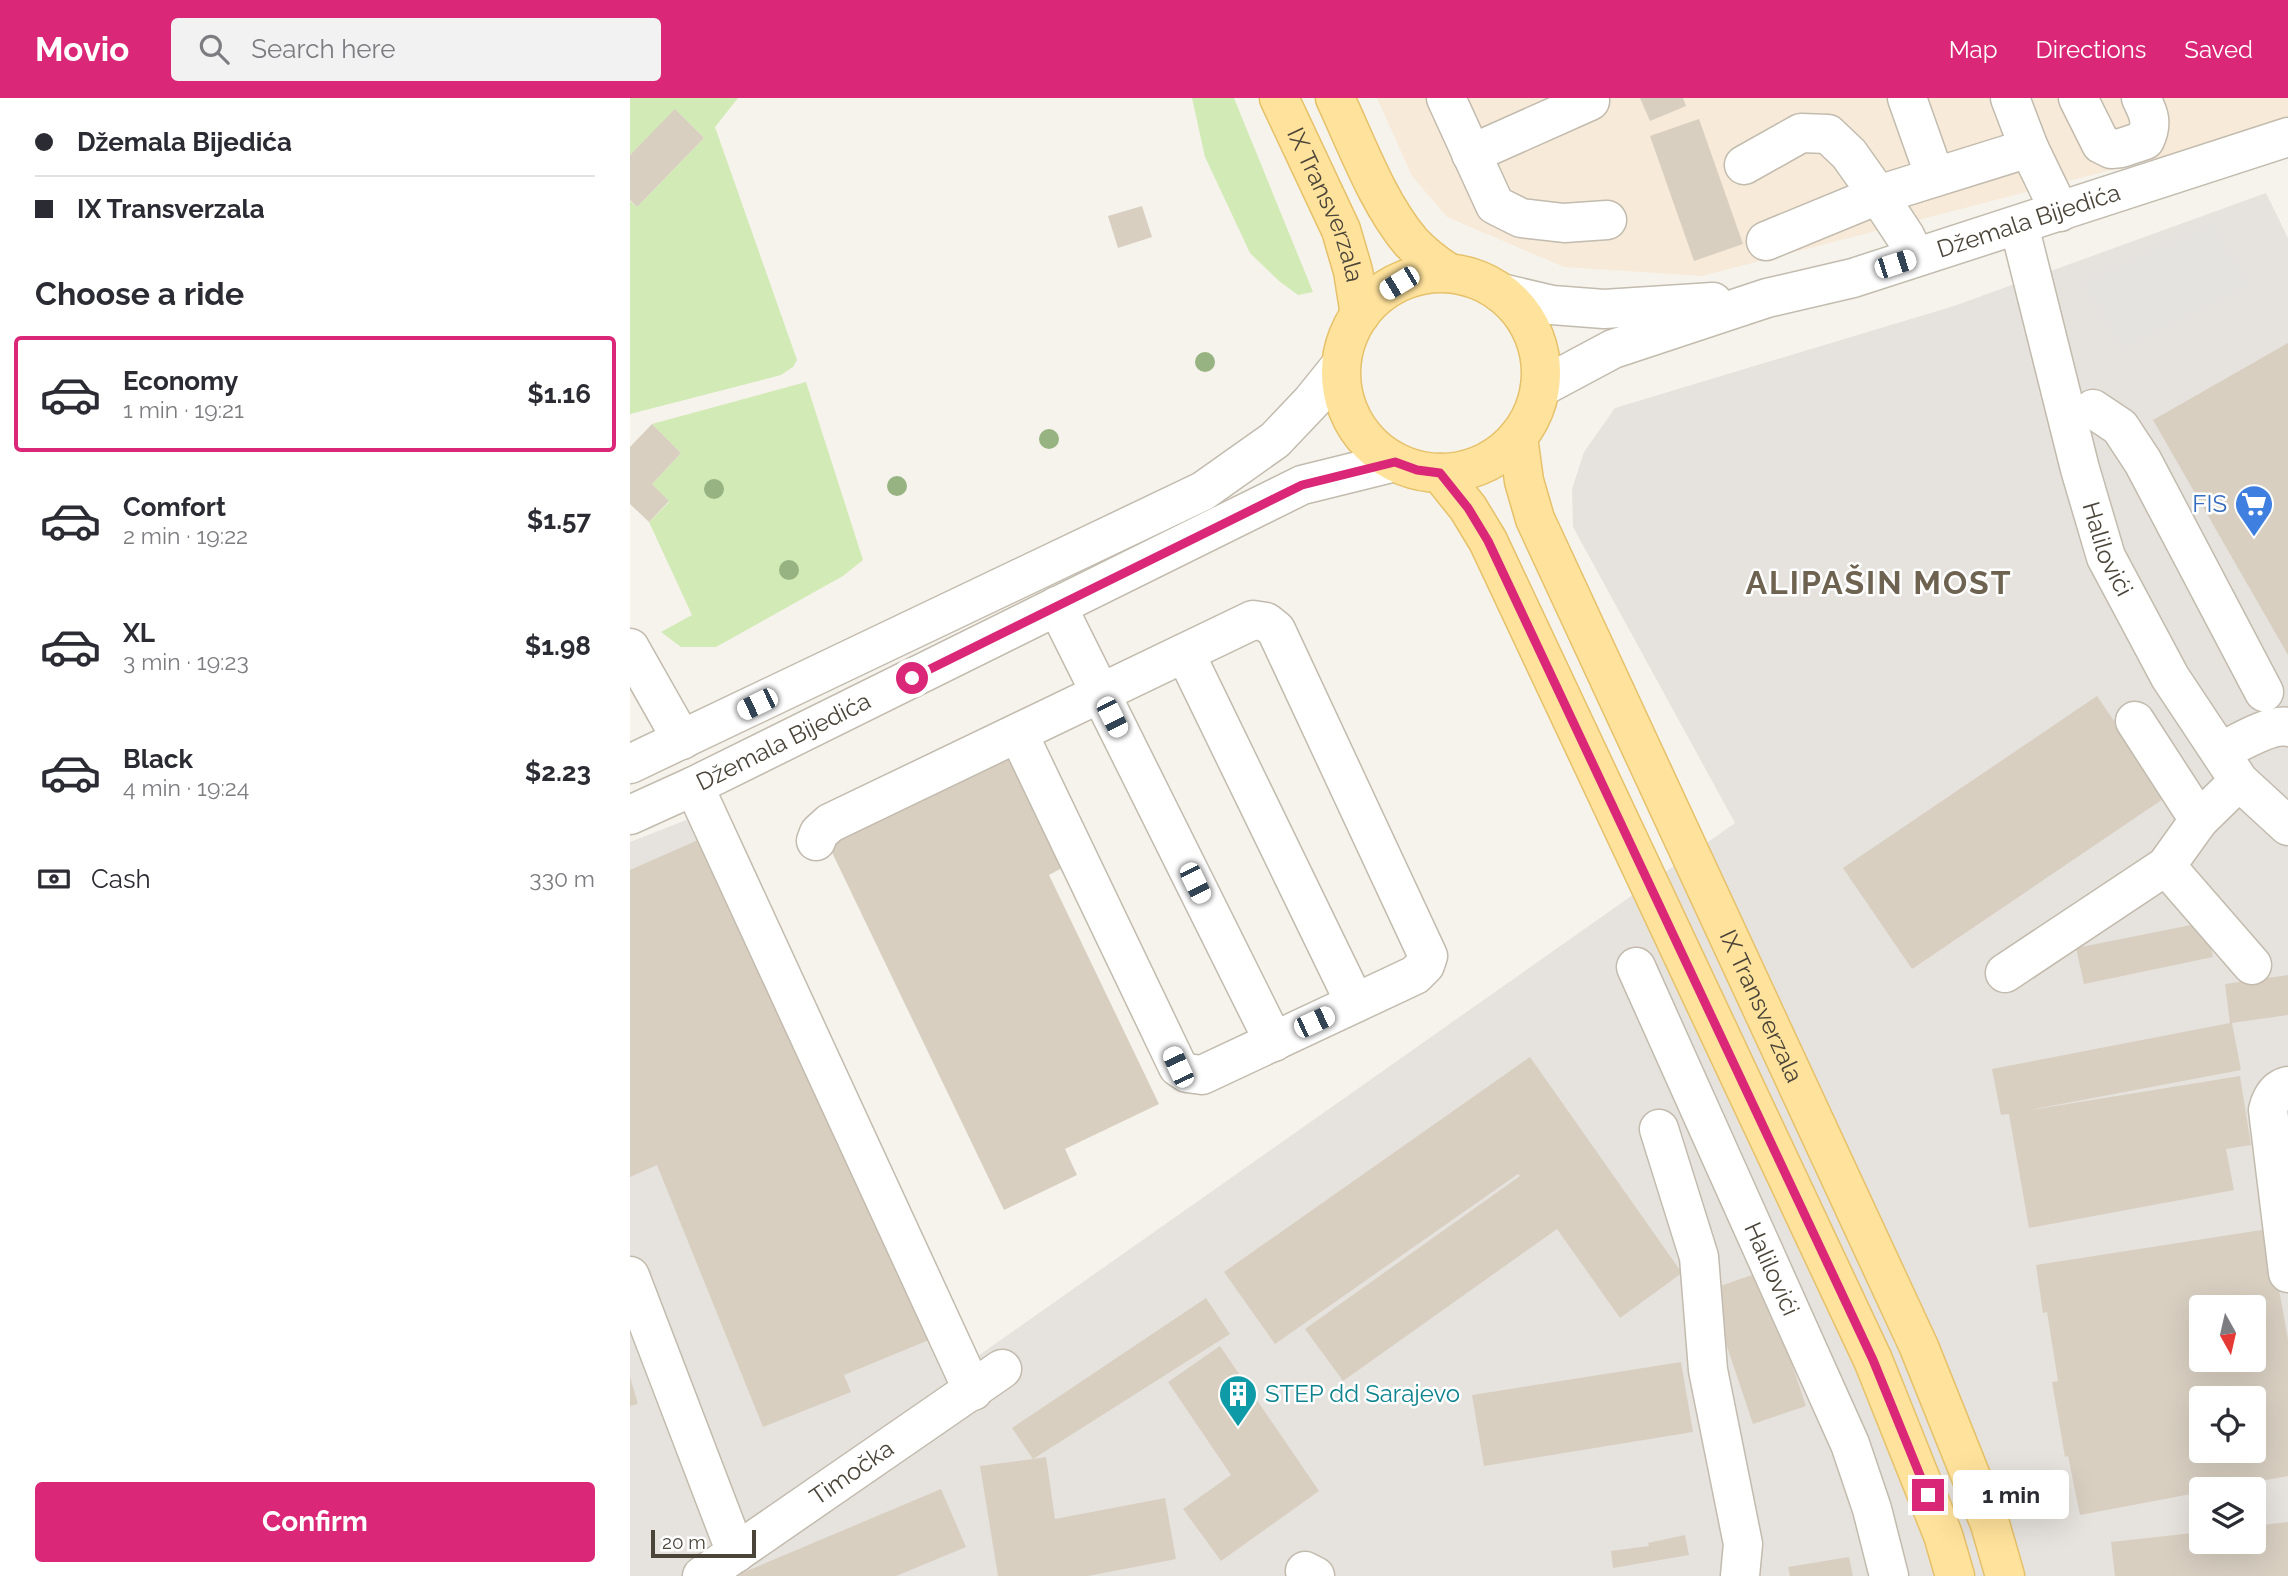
<!DOCTYPE html>
<meta charset="utf-8">
<style>
:root{--surface:#fff;--page:#f2f2f3;--text:#2b2b33;--muted:#7c7c81;--line:#e1e1e2;--accent:#db2777}
body{margin:0;font-family:Raleway,sans-serif;background:var(--page);color:var(--text);height:100vh;display:flex;flex-direction:column;font-size:26px;white-space:nowrap}
*{box-sizing:border-box;margin:0}
p{font-size:23px;color:var(--muted)}
.icon{flex:none;width:38px;height:38px;fill:none;stroke:currentColor;stroke-width:2;stroke-linecap:round;stroke-linejoin:round}
.map{position:relative;flex:1;overflow:hidden}
.panel{display:flex;flex-direction:column;background:var(--surface);width:630px}
.panel>*{flex:none}
.hud{display:grid;align-content:center;height:154px;padding:0 35px;background:var(--surface)}
.needle{width:46px;rotate:172deg}
.tools{position:absolute;left:1559px;top:1197px;display:grid;gap:14px}
.tools a{display:grid;place-items:center;width:77px;height:77px;border-radius:7px;background:var(--surface);box-shadow:0 7px 28px #0002;font-size:35px}
.scale{position:absolute;left:21px;bottom:18px;width:105px;box-sizing:border-box;padding-left:7px;border:4px solid #4b4439;border-top:0;font-size:19px;line-height:24px;white-space:nowrap;color:#4b4439;-webkit-text-stroke:5px #fff;paint-order:stroke}
.end{position:absolute;width:32px;height:32px;margin:-16px;border:9px solid #db2777;background:#fff;box-shadow:0 0 0 4px #fff}
.from{border-radius:50%}
.bubble{position:absolute;height:49px;border-radius:7px;background:var(--surface);box-shadow:0 7px 28px #0002;font-size:23px;font-weight:700;line-height:49px;text-align:center}
.car{position:absolute;width:21px;height:42px;margin:-21px -10px;border-radius:9px;box-shadow:0 0 5px 2px #0007;background:linear-gradient(#fff 24%,#345 0 40%,#fff 0 76%,#345 0 86%,#fff 0)}
.hud b{display:flex;align-items:center;gap:24px;height:66px;font-size:26px}
.hud b+b{border-top:2px solid var(--line)}
.hud i{width:18px;height:18px;background:var(--text)}
ul{padding:0;list-style:none}
li{display:flex;align-items:center;gap:21px;height:116px;margin:0 14px 10px;padding:0 21px;border:4px solid transparent;border-radius:7px}
li div{flex:1}
li b{display:block;font-size:26px}
li em{font-style:normal;font-weight:700}
li.current{border-color:var(--accent)}
li>.icon{width:63px;height:63px;stroke-width:1.5}
h2{padding:0 35px;font-size:32px;line-height:84px}
.pay{display:flex;align-items:center;gap:18px;height:77px;padding:0 35px;font-size:26px}
.pay p{margin-inline-start:auto}
.primary-button{display:flex;gap:14px;margin-top:auto;padding:14px 35px}
.primary-button a{flex:1;height:80px;border-radius:7px;background:var(--accent);color:#fff;font-size:28px;font-weight:700;line-height:80px;text-align:center}
header{display:flex;align-items:center;gap:42px;box-sizing:border-box;height:98px;padding:0 35px;background:var(--accent);color:#fff}
header strong{font-size:33px}
nav{display:flex;gap:38px;margin-inline-start:auto;font-size:24px}
.search{width:490px;height:63px;background:var(--page);display:flex;align-items:center;gap:18px;box-sizing:border-box;padding:0 24px;border-radius:7px;color:var(--muted);font-size:26px}
main{display:flex;flex:1;min-height:0}
.map>svg:first-child{display:block}
.commercial{fill:#f7ead8}
.industrial{fill:#e6e2dd;fill-rule:evenodd}
.green{fill:#d2eab5}
.parking{fill:#e5e3e0}
.building{fill:#d8cfc1;fill-rule:evenodd}
.lines{fill:none;stroke-linecap:round;stroke-linejoin:round}
.minor-casing{stroke:#c2bbae;stroke-width:41}
.major-casing{stroke:#e6c16a;stroke-width:41}
.minor{stroke:#fff;stroke-width:38}
.major{stroke:#ffe39c;stroke-width:38}
.tree{fill:#97b381}
.route{stroke:#db2777;stroke-width:9}
.labels{text-anchor:middle;stroke-width:5;stroke-linejoin:round;paint-order:stroke}
.street-label{font-size:24px;fill:#4b4439;stroke:#fff}
.shop-label{font-size:24px;fill:#366cbe;stroke:#fff;text-anchor:end}
.culture-label{font-size:24px;fill:#0d838f;stroke:#fff;text-anchor:start}
.district-label{font-size:32px;font-weight:bold;letter-spacing:2px;fill:#6e6250;stroke:#fff}
</style>
<header>
<strong>Movio</strong>
<div class="search"><svg class="icon" aria-label="search" viewBox="0 0 24 24"><circle cx="10" cy="10" r="6"/><path d="M15 15l6 6"/></svg>Search here</div>
<nav><a>Map</a><a>Directions</a><a>Saved</a></nav>
</header>
<main>
<section class="panel">
<div class="hud">
<b><i class="from"></i>Džemala Bijedića</b>
<b><i></i>IX Transverzala</b>
</div>
<h2>Choose a ride</h2>
<ul>
<li class="current"><svg class="icon" aria-label="car" viewBox="0 0 24 24"><path d="M5 17H2v-5l4-1 3-4h7l3 4 3 1v5h-3M9 17h6M6 11h13"/><circle cx="7" cy="17" r="2"/><circle cx="17" cy="17" r="2"/></svg><div><b>Economy</b><p>1 min · 19:21</p></div><em>$1.16</em></li>
<li><svg class="icon" aria-label="car" viewBox="0 0 24 24"><path d="M5 17H2v-5l4-1 3-4h7l3 4 3 1v5h-3M9 17h6M6 11h13"/><circle cx="7" cy="17" r="2"/><circle cx="17" cy="17" r="2"/></svg><div><b>Comfort</b><p>2 min · 19:22</p></div><em>$1.57</em></li>
<li><svg class="icon" aria-label="car" viewBox="0 0 24 24"><path d="M5 17H2v-5l4-1 3-4h7l3 4 3 1v5h-3M9 17h6M6 11h13"/><circle cx="7" cy="17" r="2"/><circle cx="17" cy="17" r="2"/></svg><div><b>XL</b><p>3 min · 19:23</p></div><em>$1.98</em></li>
<li><svg class="icon" aria-label="car" viewBox="0 0 24 24"><path d="M5 17H2v-5l4-1 3-4h7l3 4 3 1v5h-3M9 17h6M6 11h13"/><circle cx="7" cy="17" r="2"/><circle cx="17" cy="17" r="2"/></svg><div><b>Black</b><p>4 min · 19:24</p></div><em>$2.23</em></li>
</ul>
<div class="pay"><svg class="icon" aria-label="cash" viewBox="0 0 24 24"><path d="M3 7h18v10H3z"/><circle cx="12" cy="12" r="2"/></svg>Cash<p>330 m</p></div>
<div class="primary-button"><a>Confirm</a></div>
</section>
<div class="map">
<svg width="1658" height="1478" viewBox="0 0 1658 1478">
<rect width="100%" height="100%" fill="#f6f3ec"/>
<path class="commercial" d="M747 0H1658V26L1072 178 934 169 817 119 782 78Z"/>
<path class="industrial" d="M1636 95 1658 140V1478H0V744L92 708 338 1265 1105 725 943 429 942 391 954 354 985 310 1324 208ZM1572 1209H1624V1262H1572ZM1572 1300H1624V1353H1572ZM1572 1391H1624V1444H1572Z"/>
<g class="green">
<path d="M0 0H108L85 29 167 262 163 269 151 277 0 316V103L7 109 74 40 45 12 0 57Z"/>
<path d="M562 0H604L683 194 668 197 649 183 620 155 575 59Z"/>
<path d="M176 284 233 462 213 478 86 549H51L31 534 62 517 19 424 39 404 22 386 51 355 22 326Z"/>
</g>
<path class="parking" d="M1583 124 1621 187 1491 253 1451 183Z"/>
<g class="building">
<path d="M1010 0H1053L1056 8 1020 23Z"/>
<path d="M45 11 74 40 7 109 0 102V57Z"/>
<path d="M1069 21 1113 146 1064 163 1020 38Z"/>
<path d="M512 108 522 139 488 150 478 118Z"/>
<path d="M1658 245V557L1523 322Z"/>
<path d="M22 326 51 355 22 386 39 403 19 424 0 406V349Z"/>
<path d="M1467 598 1536 699 1282 871 1213 770Z"/>
<path d="M377 657 432 770 419 777 529 1006 435 1051 447 1077 374 1112 197 744Z"/>
<path d="M84 735 299 1242 214 1277 221 1294 133 1329 27 1067 0 1079V772Z"/>
<path d="M1576 824 1583 859 1454 886 1446 850Z"/>
<path d="M1658 877V917L1602 925 1611 972 1400 1012 1610 978 1621 1047 1596 1051 1604 1092 1399 1130 1379 1016 1371 1017 1362 971 1600 925 1595 886Z"/>
<path d="M900 959 1052 1175 990 1220 927 1131 713 1283 675 1231 890 1078 888 1076 645 1246 594 1174Z"/>
<path d="M1638 1131 1658 1241V1378L1587 1391H1572V1394L1450 1417 1438 1358 1435 1359 1422 1284 1428 1283 1417 1214 1413 1215 1406 1167ZM1572 1209H1624V1262H1572ZM1572 1300H1624V1353H1572Z"/>
<path d="M1131 1174 1176 1308 1123 1326 1078 1192Z"/>
<path d="M576 1200 600 1236 403 1361 416 1359 425 1421 535 1400 546 1461 458 1478H368L350 1368 403 1361 382 1330Z"/>
<path d="M590 1248 689 1393 591 1463 553 1411 601 1377 538 1284Z"/>
<path d="M1051 1264 1063 1334 854 1368 842 1297Z"/>
<path d="M0 1279 8 1306 0 1308Z"/>
<path d="M311 1391 336 1449 266 1478H105Z"/>
<path d="M1658 1424V1478H1485L1481 1444 1572 1434V1444H1624V1428Z"/>
<path d="M1055 1437 1059 1457 983 1470 981 1453 1019 1448 1018 1445Z"/>
<path d="M1219 1459 1223 1478H1160L1158 1469Z"/>
</g>
<g class="lines">
<defs>
<g id="minor">
<path d="M816 0 865 107 891 120 934 125 977 122"/>
<path d="M1277 0 1305 79"/>
<path d="M1448 0 1471 46 1481 51 1491 50 1515 42C1523 25 1519 16 1511 0"/>
<path d="M1399 50 1430 114"/>
<path d="M841 56 960 3"/>
<path d="M1114 67 1171 35 1198 36 1219 56 1248 97 1399 50 1380 0"/>
<path id="s1" d="M1389 127 1450 371 1476 459 1540 579 1609 683 1658 728"/>
<path d="M1136 143 1248 97 1275 138 1285 159"/>
<path d="M871 195 922 207 974 211 1083 204"/>
<path id="s2" d="M910 290 983 251 1137 200 1223 180 1658 39"/>
<path d="M1463 311 1490 329 1513 364 1634 594"/>
<path d="M427 508 644 944"/>
<path d="M0 550 52 642"/>
<path d="M555 555 725 905"/>
<path d="M1505 623 1569 722"/>
<path d="M1590 654C1607 646 1640 625 1658 629"/>
<path d="M0 666 573 393 645 342 682 303 711 267"/>
<path d="M64 688 343 1293"/>
<path id="s3" d="M0 717 64 688 672 387 765 364"/>
<path d="M186 743 189 735 200 725 623 522 636 524 646 532 798 858 795 867 785 877 572 977 557 975 548 969 388 635"/>
<path d="M1536 768 1622 867"/>
<path id="s4" d="M1006 869 1220 1346 1242 1411 1259 1478"/>
<path d="M1375 875 1536 768 1569 722 1609 683"/>
<path d="M1658 988C1646 991 1641 1000 1638 1012L1658 1175"/>
<path d="M1029 1031 1069 1159 1078 1272 1113 1446 1110 1478"/>
<path d="M0 1178 106 1455"/>
<path d="M675 1473 685 1478"/>
<path id="s5" d="M72 1478 372 1271"/>
</g>
<g id="major">
<path id="s6" d="M649 0 711 132 723 173 730 217"/>
<path d="M705 0C727 47 748 105 781 144 792 156 805 166 819 175"/>
<circle cx="811" cy="275" r="100"/>
<path id="s7" d="M888 339 894 383 905 421 1289 1249 1360 1426 1375 1478"/>
<path d="M810 375 838 410 858 443 1243 1262 1313 1437 1325 1478"/>
</g>
</defs>
<use href="#minor" class="minor-casing"/>
<use href="#major" class="major-casing"/>
<use href="#minor" class="minor"/>
<use href="#major" class="major"/>
</g>
<g class="tree">
<circle cx="575" cy="264" r="10"/>
<circle cx="419" cy="341" r="10"/>
<circle cx="267" cy="388" r="10"/>
<circle cx="84" cy="391" r="10"/>
<circle cx="159" cy="472" r="10"/>
</g>
<g class="lines">
<path class="route" d="M282 580 672 387 765 364 787 372 810 375 838 410 858 443 1243 1262 1298 1397"/>
</g>
<defs>
<symbol id="supermarket-pin" viewBox="-11 -11 22 30"><path d="M0 17L-7.5 6A9.5 9.5 0 1 1 7.5 6Z" fill="#3f7fe0" stroke="#fff"/><path d="M-6-5.5h2.5l.6 2H6L4.5 2H-2.5L-4.4-4H-6ZM-1.5 3.2a1.3 1.3 0 1 0 .1 0ZM3 3.2a1.3 1.3 0 1 0 .1 0Z" fill="#fff"/></symbol>
<symbol id="building-pin" viewBox="-11 -11 22 30"><path d="M0 17L-7.5 6A9.5 9.5 0 1 1 7.5 6Z" fill="#0f9aa8" stroke="#fff"/><path d="M-4-6H4V6H1V3H-1V6H-4ZM-2.5-4.3h1.7v1.8h-1.7ZM.8-4.3h1.7v1.8H.8ZM-2.5-1h1.7V.8h-1.7ZM.8-1h1.7V.8H.8Z" fill="#fff"/></symbol>
</defs>
<g fill-rule="evenodd">
<use href="#supermarket-pin" x="1602" y="384" width="44" height="60"/>
<use href="#building-pin" x="586" y="1274" width="44" height="60"/>
</g>
<g class="labels">
<g class="street-label">
<text dy="8" stroke="none"><textPath href="#s6" startOffset="117">IX Transverzala</textPath></text>
<text dy="8" stroke="none"><textPath href="#s2" startOffset="518">Džemala Bijedića</textPath></text>
<text dy="8" stroke="none"><textPath href="#s1" startOffset="336">Halilovići</textPath></text>
<text dy="8" stroke="none"><textPath href="#s3" startOffset="170">Džemala Bijedića</textPath></text>
<text dy="8" stroke="none"><textPath href="#s7" startOffset="621">IX Transverzala</textPath></text>
<text dy="8" stroke="none"><textPath href="#s4" startOffset="331">Halilovići</textPath></text>
<text dy="8" stroke="none"><textPath href="#s5" startOffset="182">Timočka</textPath></text>
</g>
<g class="shop-label">
<text x="1597" y="414">FIS</text>
</g>
<g class="culture-label">
<text x="635" y="1304">STEP dd Sarajevo</text>
</g>
<g class="district-label">
<text x="1249" y="496">ALIPAŠIN MOST</text>
</g>
</g>
</svg>
<div class="tools">
<a><svg class="needle" viewBox="-14 -14 28 28"><path d="M0-13l5 13h-10z" fill="#e53935"/><path d="M0 13l5-13h-10z" fill="#7c7c81"/></svg></a>
<a><svg class="icon" aria-label="locate" viewBox="0 0 24 24"><circle cx="12" cy="12" r="6"/><path d="M12 2v4M12 18v4M2 12h4M18 12h4"/></svg></a>
<a><svg class="icon" aria-label="layers" viewBox="0 0 24 24"><path d="M12 4l9 5-9 5-9-5zM3 14l9 5 9-5"/></svg></a>
</div>
<div class="scale">20 m</div>
<i class="end from" style="left:282px;top:580px"></i>
<i class="end" style="left:1298px;top:1397px"></i>
<div class="bubble" style="left:1323px;top:1372px;width:116px">1 min</div>
<i class="car" style="left:1265px;top:166px;rotate:72deg"></i>
<i class="car" style="left:769px;top:185px;rotate:239deg"></i>
<i class="car" style="left:127px;top:606px;rotate:244deg"></i>
<i class="car" style="left:482px;top:619px;rotate:153deg"></i>
<i class="car" style="left:565px;top:785px;rotate:154deg"></i>
<i class="car" style="left:684px;top:924px;rotate:65deg"></i>
<i class="car" style="left:548px;top:969px;rotate:335deg"></i>
</div>
</main>
